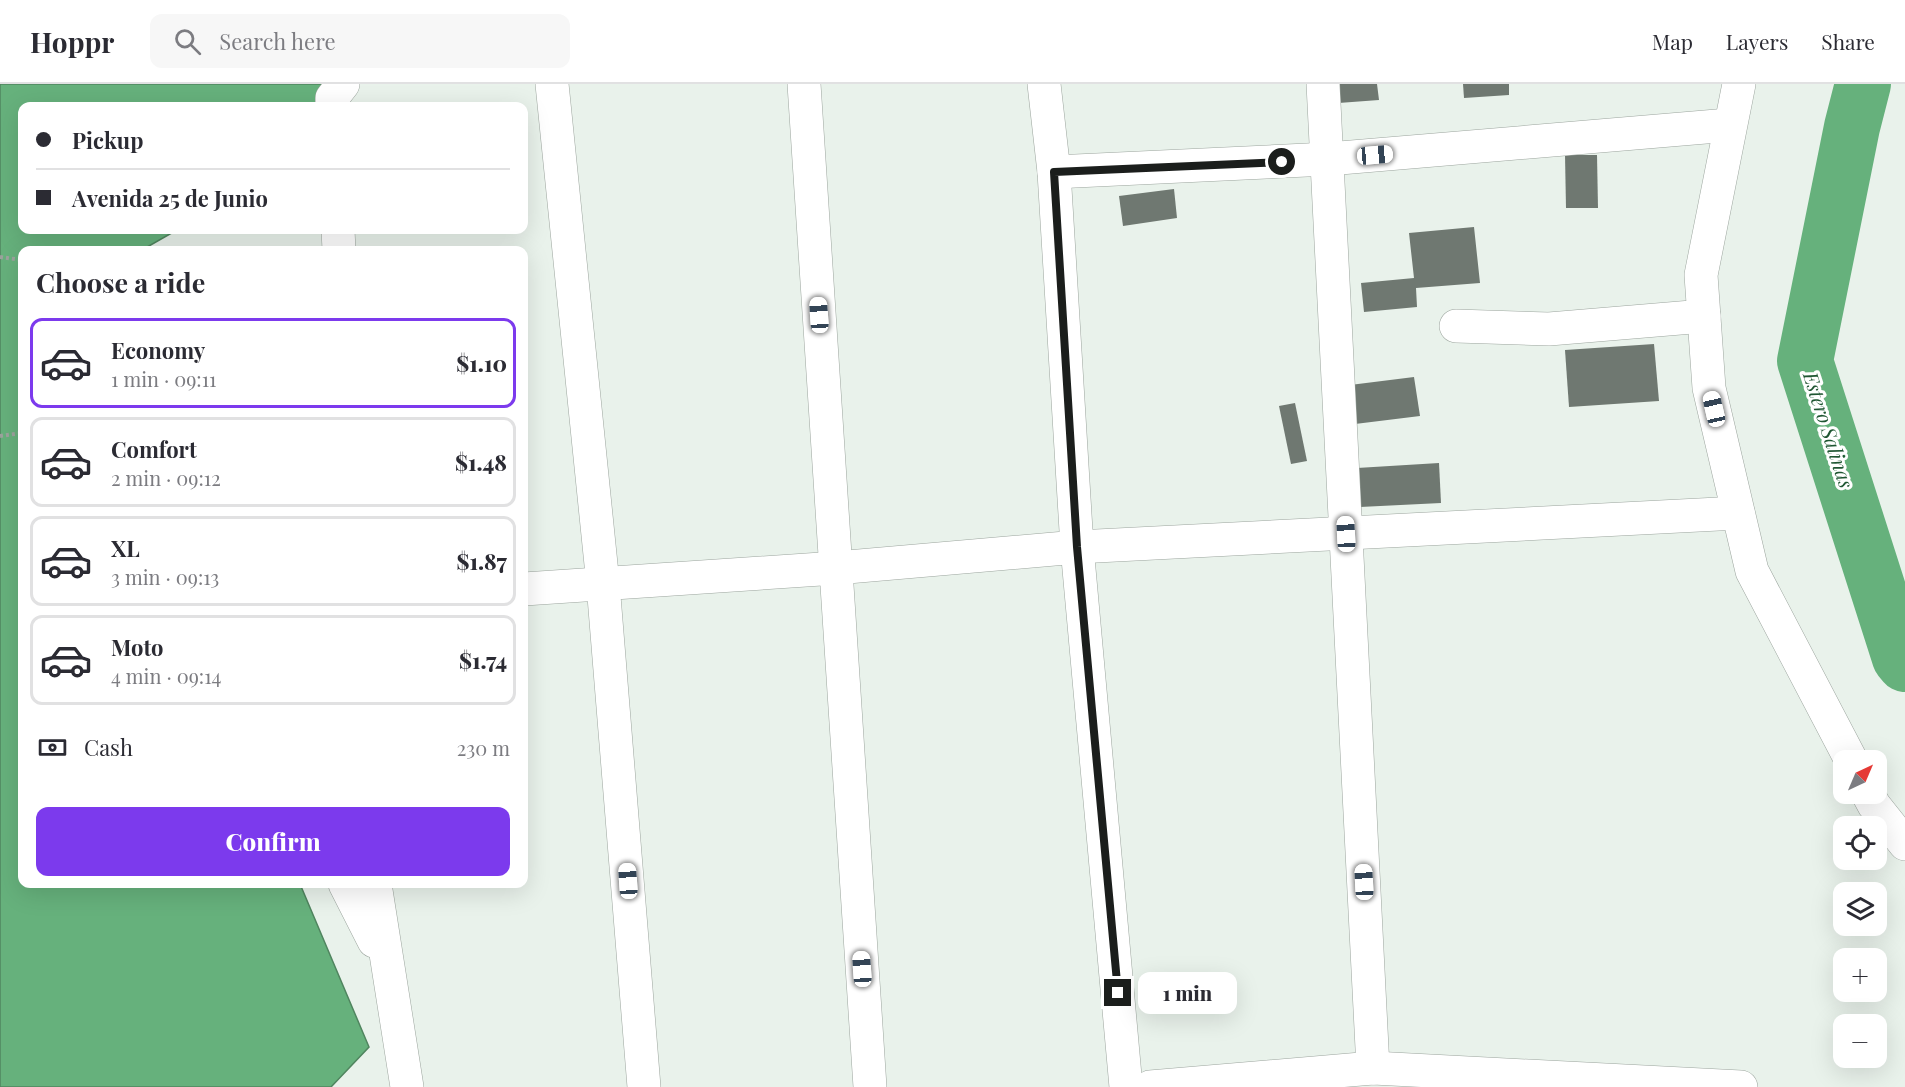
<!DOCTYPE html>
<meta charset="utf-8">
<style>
:root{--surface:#fff;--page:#f7f7f7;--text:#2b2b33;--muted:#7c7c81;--line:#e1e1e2;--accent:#7c3aed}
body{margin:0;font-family:"Playfair Display",serif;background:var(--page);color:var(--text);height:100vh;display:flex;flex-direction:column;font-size:22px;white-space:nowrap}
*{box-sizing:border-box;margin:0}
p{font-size:20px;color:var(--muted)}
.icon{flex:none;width:33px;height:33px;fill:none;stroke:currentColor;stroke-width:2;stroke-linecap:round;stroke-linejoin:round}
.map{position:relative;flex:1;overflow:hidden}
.drawer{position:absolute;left:18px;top:162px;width:510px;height:642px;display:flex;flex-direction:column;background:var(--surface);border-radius:12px;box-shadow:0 6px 24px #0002}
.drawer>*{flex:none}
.guide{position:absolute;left:18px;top:18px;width:510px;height:132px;border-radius:12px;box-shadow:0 6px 24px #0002;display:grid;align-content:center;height:132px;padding:0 18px;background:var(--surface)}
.needle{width:39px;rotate:44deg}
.buttons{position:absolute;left:1833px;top:666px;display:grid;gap:12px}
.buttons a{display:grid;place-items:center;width:54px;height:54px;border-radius:12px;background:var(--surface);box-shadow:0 6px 24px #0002;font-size:30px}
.end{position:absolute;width:27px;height:27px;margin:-14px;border:8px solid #1b1e1c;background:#fff;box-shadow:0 0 0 3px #fff}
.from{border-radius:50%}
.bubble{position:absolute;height:42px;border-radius:12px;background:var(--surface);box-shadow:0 6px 24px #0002;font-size:20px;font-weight:800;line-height:42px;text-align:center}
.car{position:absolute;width:18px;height:36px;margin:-18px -9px;border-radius:8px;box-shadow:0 0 4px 2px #0007;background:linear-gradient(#fff 24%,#345 0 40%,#fff 0 76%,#345 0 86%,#fff 0)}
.guide b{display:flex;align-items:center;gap:21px;height:57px;font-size:22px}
.guide b+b{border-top:2px solid var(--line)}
.guide i{width:15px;height:15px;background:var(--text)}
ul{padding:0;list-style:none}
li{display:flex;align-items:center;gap:18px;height:90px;margin:0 12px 9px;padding:0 6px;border:3px solid var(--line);border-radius:12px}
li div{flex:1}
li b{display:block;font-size:22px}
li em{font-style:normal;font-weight:800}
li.on{border-color:var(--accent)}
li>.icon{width:54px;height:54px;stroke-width:1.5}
h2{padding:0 18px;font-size:27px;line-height:72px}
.pay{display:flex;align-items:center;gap:15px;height:66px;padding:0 18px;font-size:22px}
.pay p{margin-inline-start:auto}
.cta{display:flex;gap:12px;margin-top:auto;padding:12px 18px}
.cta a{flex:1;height:69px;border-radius:12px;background:var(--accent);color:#fff;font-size:24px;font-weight:800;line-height:69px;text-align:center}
header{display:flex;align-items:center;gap:36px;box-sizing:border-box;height:84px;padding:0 30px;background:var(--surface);border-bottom:2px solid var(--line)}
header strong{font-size:28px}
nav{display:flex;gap:33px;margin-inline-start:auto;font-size:21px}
.search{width:420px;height:54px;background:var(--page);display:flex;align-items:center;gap:15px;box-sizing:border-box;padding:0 21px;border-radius:12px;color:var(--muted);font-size:22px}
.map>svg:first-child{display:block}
.water{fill:#66b17c;stroke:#50855f;stroke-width:1.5}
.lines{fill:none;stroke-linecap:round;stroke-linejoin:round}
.river{stroke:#66b17c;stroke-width:56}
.building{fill:#6f7871}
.minor-casing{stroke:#9ca59e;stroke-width:34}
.path{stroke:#9da39e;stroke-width:4;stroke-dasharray:3 3;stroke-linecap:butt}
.minor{stroke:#fff;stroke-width:33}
.route{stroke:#1b1e1c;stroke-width:8}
.labels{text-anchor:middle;stroke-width:6;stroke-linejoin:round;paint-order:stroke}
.water-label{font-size:20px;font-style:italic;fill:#1f5632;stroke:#fff}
</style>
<header>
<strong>Hoppr</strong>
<div class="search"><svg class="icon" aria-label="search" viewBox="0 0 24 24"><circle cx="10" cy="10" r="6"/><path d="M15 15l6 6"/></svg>Search here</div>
<nav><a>Map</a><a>Layers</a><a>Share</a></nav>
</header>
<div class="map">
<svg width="1905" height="1003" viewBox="0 0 1905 1003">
<rect width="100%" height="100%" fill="#e9f2eb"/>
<path class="water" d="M0 0H327L314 22H22V146H177L142 166H22V800H300L369 963 331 1003H0Z"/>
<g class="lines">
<path class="river" d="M1863 0 1852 43 1805 277 1900 574 1905 580"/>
</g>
<g class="building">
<path d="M1324 0H1377L1379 16 1325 20Z"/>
<path d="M1463 0H1509V11L1464 14Z"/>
<path d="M1565 71H1597L1598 124H1566Z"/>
<path d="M1174 105 1177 134 1123 142 1119 112Z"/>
<path d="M1474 143 1480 199 1416 204 1417 223 1364 228 1361 199 1414 194 1409 149Z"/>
<path d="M1654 260 1659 317 1569 323 1565 266Z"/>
<path d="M1414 293 1420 332 1355 340 1350 301Z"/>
<path d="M1295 319 1307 377 1291 380 1279 322Z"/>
<path d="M1439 379 1441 419 1360 423 1357 384Z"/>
</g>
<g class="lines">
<defs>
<g id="minor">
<path d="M552 0 603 500 644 1003"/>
<path d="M804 0 870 1003"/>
<path d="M1044 0 1054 88 1077 463 1126 1003"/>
<path d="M1323 0 1373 984"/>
<path d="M1739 0 1701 191 1709 304 1752 487 1851 676"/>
<path d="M332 22V14L343 0"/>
<path d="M1054 88 1328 75 1729 41"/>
<path d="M338 146 339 166"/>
<path d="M1456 242 1549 245 1704 232"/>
<path d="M524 505 836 484 1077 463 1738 429"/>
<path d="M1868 710 1874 721 1905 760"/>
<path d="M345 800 374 857"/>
<path d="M375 800 407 1003"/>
<path d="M1150 1003 1373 984 1741 1003"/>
</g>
</defs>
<use href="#minor" class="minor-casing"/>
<g class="path">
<path d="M0 173 22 176"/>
<path d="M0 352 22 349"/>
</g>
<use href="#minor" class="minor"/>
</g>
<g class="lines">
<path class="route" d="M1118 909 1077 463 1054 88 1282 78"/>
</g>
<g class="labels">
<g class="water-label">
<text transform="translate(1828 346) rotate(72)" y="7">Estero Salinas</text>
</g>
</g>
</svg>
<div class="buttons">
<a><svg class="needle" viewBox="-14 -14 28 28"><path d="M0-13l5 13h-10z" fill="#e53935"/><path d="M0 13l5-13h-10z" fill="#7c7c81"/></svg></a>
<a><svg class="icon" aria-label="locate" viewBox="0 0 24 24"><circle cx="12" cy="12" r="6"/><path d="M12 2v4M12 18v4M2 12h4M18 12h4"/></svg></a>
<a><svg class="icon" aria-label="layers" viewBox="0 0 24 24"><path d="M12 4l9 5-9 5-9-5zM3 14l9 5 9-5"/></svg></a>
<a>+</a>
<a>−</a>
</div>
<i class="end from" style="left:1282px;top:78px"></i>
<i class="end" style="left:1118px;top:909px"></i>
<div class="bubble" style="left:1138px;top:888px;width:99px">1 min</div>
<i class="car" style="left:1375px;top:71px;rotate:85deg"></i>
<i class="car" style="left:819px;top:231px;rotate:356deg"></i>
<i class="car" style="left:1714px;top:325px;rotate:347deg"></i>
<i class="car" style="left:1346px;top:450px;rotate:357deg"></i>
<i class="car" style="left:628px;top:797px;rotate:356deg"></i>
<i class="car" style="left:1364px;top:798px;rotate:357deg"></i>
<i class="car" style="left:862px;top:885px;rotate:356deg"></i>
<div class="guide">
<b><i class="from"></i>Pickup</b>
<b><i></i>Avenida 25 de Junio</b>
</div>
<section class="drawer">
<h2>Choose a ride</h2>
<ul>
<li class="on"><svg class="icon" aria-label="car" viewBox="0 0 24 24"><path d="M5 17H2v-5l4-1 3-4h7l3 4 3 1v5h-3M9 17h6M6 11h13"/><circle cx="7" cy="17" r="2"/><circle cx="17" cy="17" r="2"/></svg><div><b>Economy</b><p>1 min · 09:11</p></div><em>$1.10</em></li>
<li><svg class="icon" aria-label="car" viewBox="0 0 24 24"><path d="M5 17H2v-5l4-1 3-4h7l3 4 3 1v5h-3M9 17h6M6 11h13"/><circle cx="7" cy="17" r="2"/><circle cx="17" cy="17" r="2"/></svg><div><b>Comfort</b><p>2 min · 09:12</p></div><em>$1.48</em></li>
<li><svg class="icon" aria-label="car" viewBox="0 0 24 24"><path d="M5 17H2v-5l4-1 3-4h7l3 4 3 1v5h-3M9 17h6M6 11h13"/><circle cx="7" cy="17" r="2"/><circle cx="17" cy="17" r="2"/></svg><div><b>XL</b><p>3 min · 09:13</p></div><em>$1.87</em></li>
<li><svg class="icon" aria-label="car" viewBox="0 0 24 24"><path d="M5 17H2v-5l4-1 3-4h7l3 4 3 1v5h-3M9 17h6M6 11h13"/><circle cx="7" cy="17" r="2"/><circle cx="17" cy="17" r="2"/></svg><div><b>Moto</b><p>4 min · 09:14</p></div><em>$1.74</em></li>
</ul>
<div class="pay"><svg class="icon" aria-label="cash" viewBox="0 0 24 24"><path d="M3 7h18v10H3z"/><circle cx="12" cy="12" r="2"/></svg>Cash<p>230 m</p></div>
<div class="cta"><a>Confirm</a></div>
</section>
</div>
